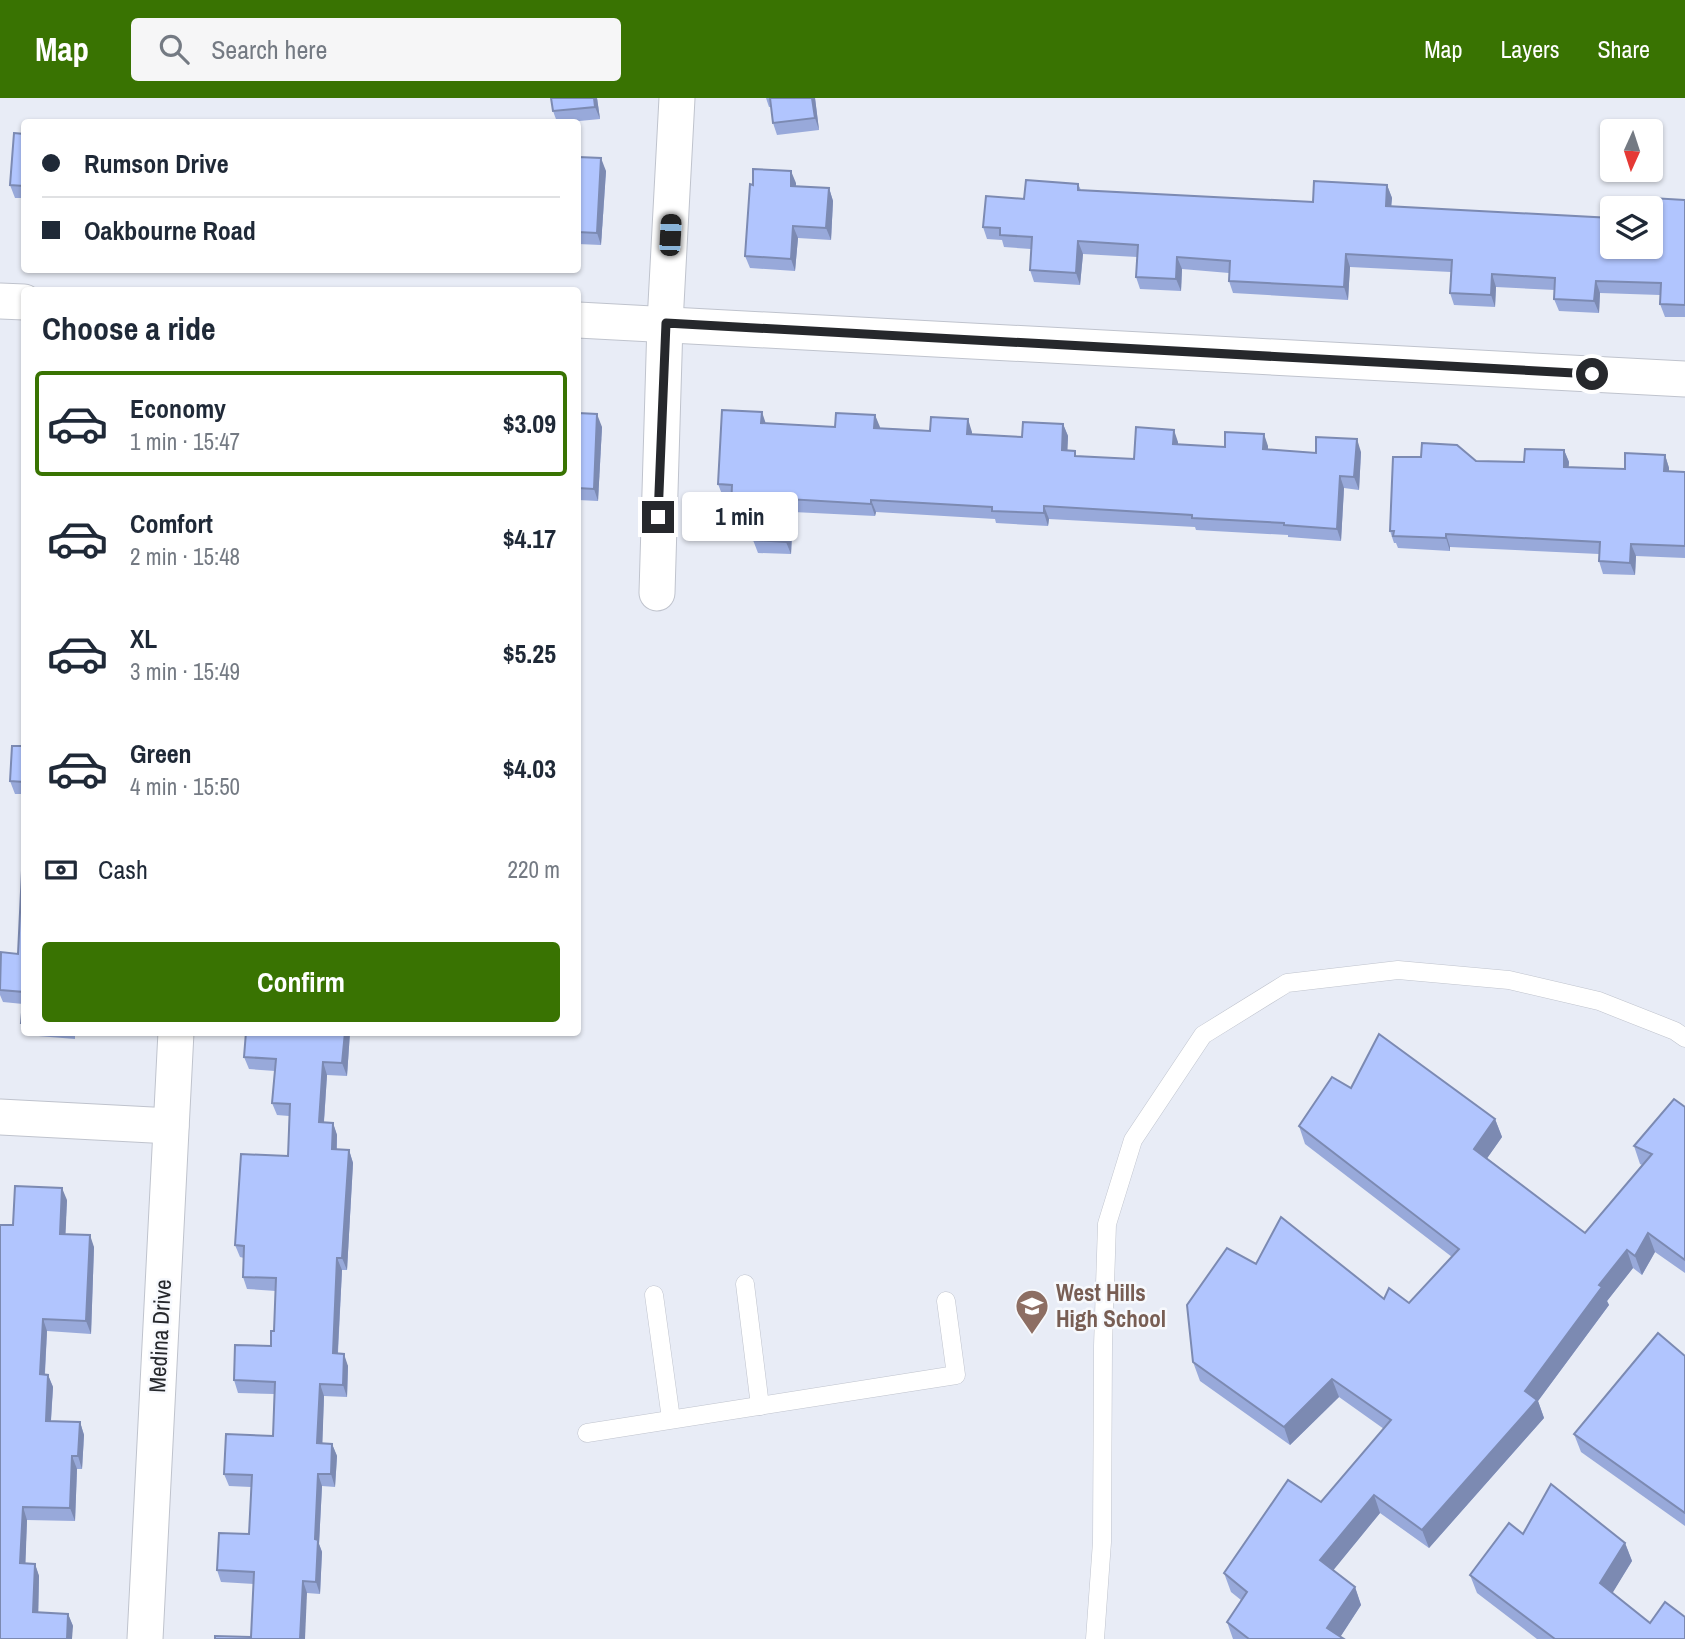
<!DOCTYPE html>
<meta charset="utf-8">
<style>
:root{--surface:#fff;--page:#f6f6f7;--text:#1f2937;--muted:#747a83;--line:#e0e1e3;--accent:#397302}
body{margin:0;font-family:"Archivo Narrow",sans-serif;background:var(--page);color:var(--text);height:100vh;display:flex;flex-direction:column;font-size:26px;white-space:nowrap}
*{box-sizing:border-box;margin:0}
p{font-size:23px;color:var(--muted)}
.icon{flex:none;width:38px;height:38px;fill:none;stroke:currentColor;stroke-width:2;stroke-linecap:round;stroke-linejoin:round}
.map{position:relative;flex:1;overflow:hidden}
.details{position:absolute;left:21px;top:189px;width:560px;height:749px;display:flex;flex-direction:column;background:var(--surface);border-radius:7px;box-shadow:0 2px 5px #0004}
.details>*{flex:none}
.banner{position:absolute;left:21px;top:21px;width:560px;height:154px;border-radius:7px;box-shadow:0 2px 5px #0004;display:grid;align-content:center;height:154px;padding:0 21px;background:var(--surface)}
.needle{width:46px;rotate:183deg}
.tools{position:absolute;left:1600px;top:21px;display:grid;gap:14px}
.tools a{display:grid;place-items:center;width:63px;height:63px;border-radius:7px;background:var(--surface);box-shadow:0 2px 5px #0004;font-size:35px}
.end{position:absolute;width:32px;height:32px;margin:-16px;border:9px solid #26282c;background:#fff;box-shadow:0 0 0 4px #fff}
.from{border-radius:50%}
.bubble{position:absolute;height:49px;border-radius:7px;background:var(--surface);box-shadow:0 2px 5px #0004;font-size:23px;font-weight:700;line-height:49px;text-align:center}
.car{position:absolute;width:21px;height:42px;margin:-21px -10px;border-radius:9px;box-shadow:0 0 5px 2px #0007;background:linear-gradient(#222 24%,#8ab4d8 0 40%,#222 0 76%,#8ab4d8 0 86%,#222 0)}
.banner b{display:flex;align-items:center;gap:24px;height:66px;font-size:26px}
.banner b+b{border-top:2px solid var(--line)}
.banner i{width:18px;height:18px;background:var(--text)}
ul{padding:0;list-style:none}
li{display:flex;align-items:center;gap:21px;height:105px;margin:0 14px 10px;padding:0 7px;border:4px solid transparent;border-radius:7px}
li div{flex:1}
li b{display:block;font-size:26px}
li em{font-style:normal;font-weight:700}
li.on{border-color:var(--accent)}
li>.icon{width:63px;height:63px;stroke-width:1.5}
h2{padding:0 21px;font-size:32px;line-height:84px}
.pay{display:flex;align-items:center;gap:18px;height:77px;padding:0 21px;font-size:26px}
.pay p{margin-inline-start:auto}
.cta{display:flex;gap:14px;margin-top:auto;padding:14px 21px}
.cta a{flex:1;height:80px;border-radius:7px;background:var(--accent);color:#fff;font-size:28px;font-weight:700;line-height:80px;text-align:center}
header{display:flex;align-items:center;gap:42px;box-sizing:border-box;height:98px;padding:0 35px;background:var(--accent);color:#fff}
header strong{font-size:33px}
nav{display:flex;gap:38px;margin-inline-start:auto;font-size:24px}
.search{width:490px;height:63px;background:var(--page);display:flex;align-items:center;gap:18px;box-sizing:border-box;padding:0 24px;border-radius:7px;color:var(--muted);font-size:26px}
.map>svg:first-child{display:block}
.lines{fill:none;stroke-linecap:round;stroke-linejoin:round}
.service-casing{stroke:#bfc3cd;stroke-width:19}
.minor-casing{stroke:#bfc3cd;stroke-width:37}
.service{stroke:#fff;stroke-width:18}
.minor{stroke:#fff;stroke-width:35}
.wall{fill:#98a9da}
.shaded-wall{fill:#7c8ab2}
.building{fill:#b1c5fe;stroke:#7c8ab2;stroke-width:2}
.route{stroke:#26282c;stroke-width:9}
.labels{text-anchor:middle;stroke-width:5;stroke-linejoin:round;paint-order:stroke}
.education-label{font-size:23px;font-weight:bold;fill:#785e54;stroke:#f7f9fd;text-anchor:start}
.street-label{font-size:23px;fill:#26282c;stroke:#f7f9fd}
</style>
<header>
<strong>Map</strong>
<div class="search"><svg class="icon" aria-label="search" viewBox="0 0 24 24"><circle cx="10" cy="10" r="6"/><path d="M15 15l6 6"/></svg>Search here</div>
<nav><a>Map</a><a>Layers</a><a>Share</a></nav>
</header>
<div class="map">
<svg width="1685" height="1541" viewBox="0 0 1685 1541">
<rect width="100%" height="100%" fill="#e8ecf6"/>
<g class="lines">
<defs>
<g id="service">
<path d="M745 1186 760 1308"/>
<path d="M654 1197 671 1321"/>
<path d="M587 1335 956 1277 946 1203"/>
<path d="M1095 1541 1102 1444 1103 1248 1107 1126 1133 1042 1203 937 1287 885 1398 872 1509 882 1599 903 1675 933 1685 940"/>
</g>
<g id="minor">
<path d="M0 203 24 204"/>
<path d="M578 222 1685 281"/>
<path d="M657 495 665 225 677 0"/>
<path d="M0 1019 171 1028"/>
<path d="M145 1541 176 934"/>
</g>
</defs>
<use href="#service" class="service-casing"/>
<use href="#minor" class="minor-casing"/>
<use href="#service" class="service"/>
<use href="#minor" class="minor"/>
</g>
<g class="wall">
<path d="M551 0H597L600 21 569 24H557L553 13Z"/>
<path d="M766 0H815L819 32 777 37 773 25 771 9H769Z"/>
<path d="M24 36V100H15L10 87Z"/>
<path d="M578 59 606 73 601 147 578 146Z"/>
<path d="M796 85V88L829 90 833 103 831 142 798 140 795 173 750 170 745 158 753 87Z"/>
<path d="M1078 86 1081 92 1313 104 1387 87 1392 100 1391 109 1612 149 1685 102V219H1665L1660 206V197L1600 195 1599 215 1559 213 1554 201 1555 192 1496 189 1495 209 1454 207 1450 195 1451 174 1350 169 1348 202 1233 195 1229 183V175L1182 171 1181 193 1140 191 1136 179 1137 159 1083 156 1080 187 1034 184 1030 172 1031 151 1004 149 1002 142 987 141 983 129 1024 101Z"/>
<path d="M578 315 602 329 598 403 578 402Z"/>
<path d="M875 317 879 330 972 334V336L1022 339 1063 326 1068 338 1067 352 1077 358 1134 361 1178 344V346L1225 349 1268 348V352L1316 355 1361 354 1359 392 1344 390 1341 443 1288 439V437L1196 432 1195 429 1049 421 1048 428 996 425 995 421 876 414 875 418 793 414 791 456 758 455 753 442 754 423 735 422 731 410V399H723L718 386 766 325 835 329Z"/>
<path d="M1564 352 1569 364 1568 369 1625 371 1665 357 1669 370V374H1685V460L1636 458 1635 477 1603 476 1599 463V456L1450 449V453L1398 450 1396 445H1394L1390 433 1476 363 1524 364Z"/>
<path d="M24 616V696H15L10 683 23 648Z"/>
<path d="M24 731V934L21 925 23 906 3 904 0 897V872L18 856Z"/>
<path d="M25 934H75V941L26 937Z"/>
<path d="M350 934 347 978 327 977 324 1024 333 1025 337 1037V1052H349L353 1065 347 1172H342L338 1255 348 1268 347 1299 324 1298 322 1345 332 1346 337 1358 335 1389 322 1388 319 1446 322 1454 320 1496 307 1495 251 1539 254 1486 221 1484 217 1472 249 1436 251 1389 229 1388 224 1376 273 1338 274 1296 238 1295 234 1282 271 1248 274 1233 276 1193 247 1191 243 1179 244 1160 240 1159 235 1147 288 1058 289 1018 277 1017 272 1005 275 973 249 971 244 959Z"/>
<path d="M1351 990 1495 1021 1502 1039 1487 1060 1585 1135 1642 1067 1640 1066 1634 1048 1685 1009V1175L1655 1154 1642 1177 1633 1170 1607 1203 1609 1207 1538 1303 1544 1320 1429 1450 1380 1415 1333 1472 1355 1489 1361 1507 1340 1539 1344 1541H1233L1227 1524 1241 1502 1231 1494 1224 1475 1321 1404 1384 1331 1339 1299 1290 1347 1200 1283 1193 1264 1256 1166 1384 1201 1409 1205 1452 1159 1305 1046 1299 1028Z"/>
<path d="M67 1102 65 1136 94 1149 91 1236 47 1233 45 1276 48 1277 53 1289 51 1323 80 1324 84 1337 82 1371H77L75 1423 27 1422 25 1466H35L39 1478 38 1515 68 1516 73 1528 0 1541 13 1127Z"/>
<path d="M1685 1258V1428L1581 1354 1574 1336Z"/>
<path d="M1523 1436 1625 1445 1632 1463 1612 1495 1650 1525 1685 1541H1537L1477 1495 1470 1477Z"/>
</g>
<g class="shaded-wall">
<path d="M594 0H597L600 21 595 9Z"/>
<path d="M812 0H815L819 32 815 20Z"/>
<path d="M601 60 606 73 601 147 597 135Z"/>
<path d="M791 73 796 85 795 100 791 88Z"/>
<path d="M1387 87 1392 100 1390 121 1386 108Z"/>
<path d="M829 90 833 103 831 142 826 130Z"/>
<path d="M793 128 798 140 795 173 791 161Z"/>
<path d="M1078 143 1083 156 1080 187 1076 175Z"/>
<path d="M1346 156 1350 169 1348 202 1344 189Z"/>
<path d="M1177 159 1182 171 1181 193 1176 181Z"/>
<path d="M1492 176 1496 189 1495 209 1491 197Z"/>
<path d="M1596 183 1600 195 1599 215 1594 203Z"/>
<path d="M762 314 766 326 761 325Z"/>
<path d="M597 316 602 329 598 403 594 391Z"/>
<path d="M875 317 880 329 879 343 874 330Z"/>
<path d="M968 321 972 334 971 348 967 336Z"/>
<path d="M1063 326 1068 338 1067 364 1062 352Z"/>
<path d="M1174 332 1178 344 1177 358 1173 346Z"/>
<path d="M1264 336 1268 348 1267 363 1263 351Z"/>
<path d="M1357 341 1361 354 1359 392 1354 379Z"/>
<path d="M1564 352 1569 364 1568 381 1564 369Z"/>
<path d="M1665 357 1669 370V386L1664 373Z"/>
<path d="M1340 378 1344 390 1341 443 1337 431Z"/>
<path d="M788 401 793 414 791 456 786 444Z"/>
<path d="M871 402 876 414 875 418 871 406Z"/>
<path d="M1044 408 1049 421 1048 428 1044 415Z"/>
<path d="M1446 436 1450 449V453L1446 440Z"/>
<path d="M1631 446 1636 458 1635 477 1630 465Z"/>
<path d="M345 934H350L347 978 342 965Z"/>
<path d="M323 964 327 977 323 1036 319 1024Z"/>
<path d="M1495 1021 1502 1039 1481 1069 1474 1051Z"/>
<path d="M333 1025 337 1037 336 1064 332 1051Z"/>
<path d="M349 1052 353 1065 347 1172 342 1160Z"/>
<path d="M62 1090 67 1102 65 1148 60 1136Z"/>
<path d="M1648 1135 1655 1154 1642 1177 1635 1158Z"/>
<path d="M90 1137 94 1149 91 1236 86 1223Z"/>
<path d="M1627 1152 1633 1170 1607 1203 1609 1207 1538 1303 1544 1320 1429 1450 1422 1432 1525 1293 1599 1187Z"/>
<path d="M337 1160 342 1172 337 1267 333 1255Z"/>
<path d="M43 1221 47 1233 44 1288 40 1276Z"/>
<path d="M344 1256 348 1268 347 1299 343 1287Z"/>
<path d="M48 1277 53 1289 50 1335 46 1323Z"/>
<path d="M1332 1281 1339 1299 1290 1347 1284 1329Z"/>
<path d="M320 1286 324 1298 322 1357 317 1345Z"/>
<path d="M80 1324 84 1337 82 1371 78 1358Z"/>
<path d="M332 1346 337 1358 335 1389 331 1376Z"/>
<path d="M72 1358 77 1371 75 1423 70 1410Z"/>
<path d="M318 1376 322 1388 319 1446 322 1454 320 1496 316 1484 315 1441Z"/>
<path d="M1374 1397 1380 1415 1327 1480 1320 1462Z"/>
<path d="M23 1409 27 1422 25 1478 20 1465Z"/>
<path d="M1625 1445 1632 1463 1607 1504 1600 1485Z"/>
<path d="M35 1466 39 1478 38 1527 33 1514Z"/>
<path d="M303 1483 307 1495 305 1541H300Z"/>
<path d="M1355 1489 1361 1507 1339 1541 1327 1530Z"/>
<path d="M68 1516 73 1528 72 1541H67Z"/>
</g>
<g class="building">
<path d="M551 0H594L595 9 553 13Z"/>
<path d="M770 0H812L815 20 773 25Z"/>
<path d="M14 35 24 36V88L10 87Z"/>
<path d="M578 59 601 60 597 135 578 134Z"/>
<path d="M753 71 791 73V88L829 90 826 130 793 128 791 161 745 158 750 86 753 87Z"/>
<path d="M1026 82 1078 86V92L1313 104 1314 83 1387 87 1386 108 1612 120V149H1650L1652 100 1685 102V207L1660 206 1661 185 1596 183 1594 203 1554 201 1555 180 1492 176 1491 197 1450 195 1452 162 1346 156 1344 189 1229 183 1230 163 1177 159 1176 181 1136 179 1138 147 1078 143 1076 175 1030 172 1032 139 1000 137V130L983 129 986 98 1024 101Z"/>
<path d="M722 312 762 314 761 325 835 329 836 315 875 317 874 330 930 333 931 319 968 321 967 336 1022 339 1023 324 1063 326 1062 352 1075 353V358L1134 361 1136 329 1174 332 1173 346 1225 349V334L1264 336 1263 351 1316 355V339L1357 341 1354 379 1340 378 1337 431 1284 427V425L1192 420V417L1044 408V415L992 413V409L871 402V406L788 401 786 444 753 442 755 411 731 410 732 387 718 386Z"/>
<path d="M578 315 597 316 594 391 578 390Z"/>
<path d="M1422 345 1457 347 1476 363 1524 364 1525 351 1564 352V369L1625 371V355L1665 357 1664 373 1685 374V448L1631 446 1630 465 1599 463 1600 444 1446 436V440L1393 438 1394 433H1390L1393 359H1421Z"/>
<path d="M24 616V684L10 683 12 648H23Z"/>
<path d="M24 731V925H21L24 894 0 892 1 854 18 856Z"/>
<path d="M246 934H345L342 965 323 964 319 1024 333 1025 332 1051 349 1052 342 1160H337L333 1255 344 1256 343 1287 320 1286 317 1345 332 1346 331 1376H318L315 1441 318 1442 316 1484 303 1483 300 1541H215V1538L251 1539 254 1474 217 1472 219 1435 249 1436 252 1377 224 1376 226 1336 273 1338 275 1284 234 1282 235 1247 271 1248V1233H274L276 1180 243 1179 244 1148 235 1147 241 1056 288 1058 290 1006 272 1005 276 961 244 959Z"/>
<path d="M1379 936 1495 1021 1474 1051 1585 1135 1652 1056 1634 1048 1674 1001 1685 1009V1162L1648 1135 1635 1158 1627 1152 1599 1187 1602 1189 1525 1293 1537 1302 1422 1432 1374 1397 1320 1462 1355 1489 1327 1530 1344 1541H1249L1227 1524 1247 1494 1224 1475 1288 1382 1321 1404 1391 1322 1332 1281 1284 1329 1193 1264 1187 1207 1227 1150 1256 1166 1281 1119 1384 1201 1389 1190 1409 1205 1459 1151 1299 1028 1332 979 1351 990Z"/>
<path d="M15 1088 62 1090 60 1136 90 1137 86 1223 43 1221 40 1276 48 1277 46 1323 80 1324 78 1358H72L70 1410 23 1409 20 1465 35 1466 33 1514 68 1516 67 1541H0V1127H13Z"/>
<path d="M1658 1235 1685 1258V1415L1574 1336Z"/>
<path d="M1551 1386 1625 1445 1600 1485 1650 1525 1665 1504 1685 1519V1541H1555L1470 1477 1509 1425 1523 1436Z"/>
</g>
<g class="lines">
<path class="route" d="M658 419 666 225 1592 276"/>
</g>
<defs>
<symbol id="school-pin" viewBox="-11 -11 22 30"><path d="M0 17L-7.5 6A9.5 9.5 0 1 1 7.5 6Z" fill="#8d6e63" stroke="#f7f9fd"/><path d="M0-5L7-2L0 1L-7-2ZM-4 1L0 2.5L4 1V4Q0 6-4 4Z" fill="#fff"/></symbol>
</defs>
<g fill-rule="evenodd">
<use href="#school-pin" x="1013" y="1189" width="38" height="52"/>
</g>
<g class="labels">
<g class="education-label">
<text x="1056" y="1203">West Hills<tspan x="1056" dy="26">High School</tspan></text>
</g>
<g class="street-label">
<text transform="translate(160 1238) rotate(-87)" y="8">Medina Drive</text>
</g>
</g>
</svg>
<div class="tools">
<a><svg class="needle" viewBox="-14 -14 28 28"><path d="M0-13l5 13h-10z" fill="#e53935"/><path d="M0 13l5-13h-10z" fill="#747a83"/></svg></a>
<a><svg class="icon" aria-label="layers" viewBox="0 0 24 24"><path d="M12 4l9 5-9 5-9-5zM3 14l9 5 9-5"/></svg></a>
</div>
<i class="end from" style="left:1592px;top:276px"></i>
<i class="end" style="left:658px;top:419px"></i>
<div class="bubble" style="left:682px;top:394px;width:116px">1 min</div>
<i class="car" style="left:670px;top:137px;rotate:3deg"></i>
<div class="banner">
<b><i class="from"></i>Rumson Drive</b>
<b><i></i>Oakbourne Road</b>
</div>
<section class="details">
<h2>Choose a ride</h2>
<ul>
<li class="on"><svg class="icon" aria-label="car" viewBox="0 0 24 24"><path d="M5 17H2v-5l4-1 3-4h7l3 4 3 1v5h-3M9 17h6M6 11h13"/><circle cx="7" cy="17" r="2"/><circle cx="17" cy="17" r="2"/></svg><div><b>Economy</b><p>1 min · 15:47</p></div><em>$3.09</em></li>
<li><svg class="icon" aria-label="car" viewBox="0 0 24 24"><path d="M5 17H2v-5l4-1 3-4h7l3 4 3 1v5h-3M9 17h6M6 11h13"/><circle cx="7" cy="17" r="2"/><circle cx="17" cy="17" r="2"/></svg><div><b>Comfort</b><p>2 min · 15:48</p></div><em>$4.17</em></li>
<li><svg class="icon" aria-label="car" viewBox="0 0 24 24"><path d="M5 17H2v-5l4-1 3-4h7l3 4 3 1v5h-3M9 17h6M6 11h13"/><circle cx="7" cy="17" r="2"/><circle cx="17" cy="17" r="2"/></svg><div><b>XL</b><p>3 min · 15:49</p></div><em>$5.25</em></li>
<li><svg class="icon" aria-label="car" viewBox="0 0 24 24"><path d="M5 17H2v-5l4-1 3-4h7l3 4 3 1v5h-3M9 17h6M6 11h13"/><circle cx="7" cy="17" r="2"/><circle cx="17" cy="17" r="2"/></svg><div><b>Green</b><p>4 min · 15:50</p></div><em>$4.03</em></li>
</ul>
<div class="pay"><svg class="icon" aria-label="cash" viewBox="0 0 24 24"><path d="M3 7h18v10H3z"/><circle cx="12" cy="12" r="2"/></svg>Cash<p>220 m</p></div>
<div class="cta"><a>Confirm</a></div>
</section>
</div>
